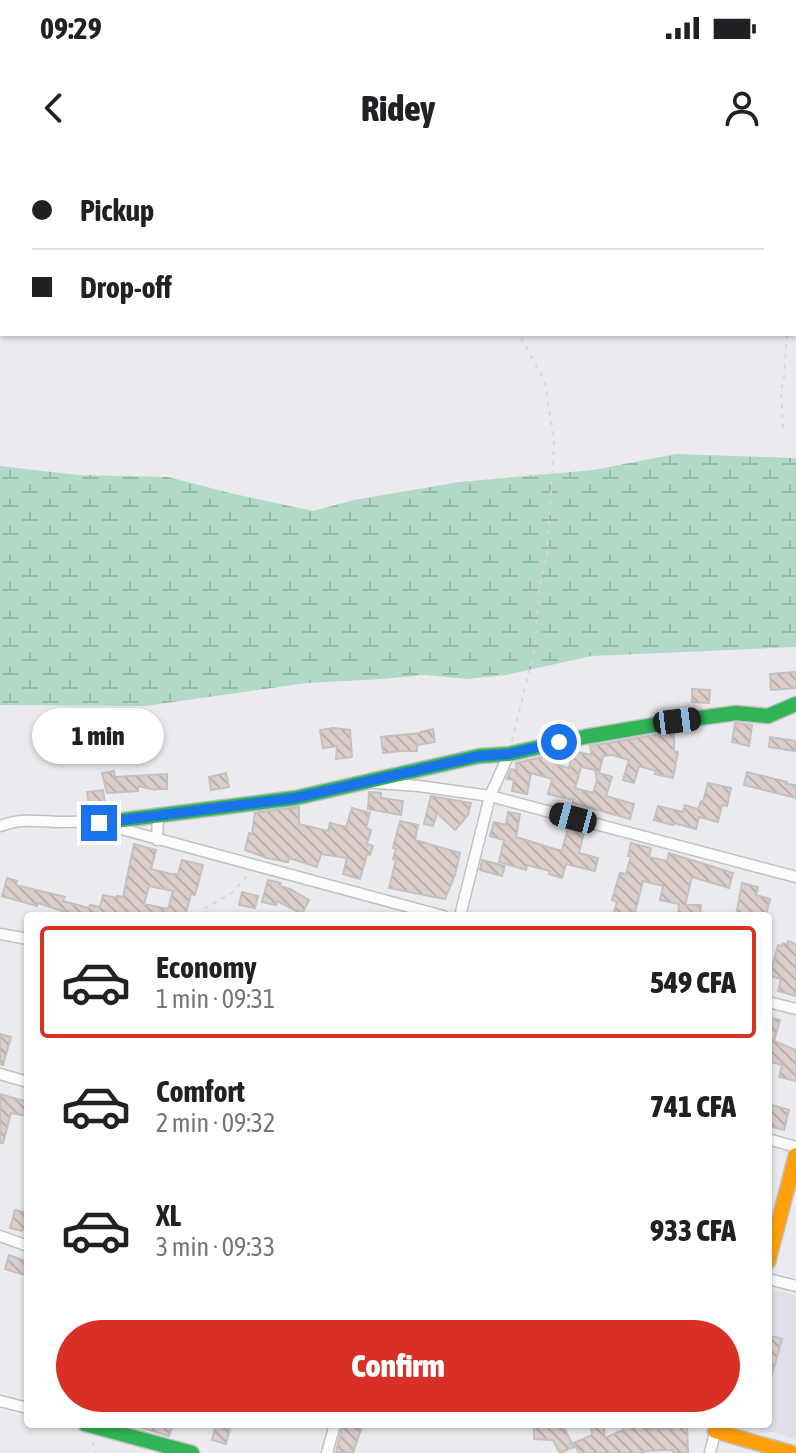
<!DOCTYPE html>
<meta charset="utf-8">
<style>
:root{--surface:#fff;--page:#f6f6f6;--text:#202124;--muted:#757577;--line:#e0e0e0;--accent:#d93025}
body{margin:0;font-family:"Asap Condensed",sans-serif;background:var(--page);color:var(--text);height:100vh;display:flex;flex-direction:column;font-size:30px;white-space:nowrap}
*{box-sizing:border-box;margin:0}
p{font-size:26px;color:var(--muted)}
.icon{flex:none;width:44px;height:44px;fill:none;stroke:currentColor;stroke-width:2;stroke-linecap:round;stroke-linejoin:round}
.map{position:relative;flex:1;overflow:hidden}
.side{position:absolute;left:24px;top:752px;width:748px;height:516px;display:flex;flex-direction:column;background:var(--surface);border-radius:8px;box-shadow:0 2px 6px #0004}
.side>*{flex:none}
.guide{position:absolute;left:0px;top:0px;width:796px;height:176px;box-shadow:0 2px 6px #0004;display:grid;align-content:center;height:176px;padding:0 32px;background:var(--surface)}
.end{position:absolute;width:36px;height:36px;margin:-18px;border:10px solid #1a73e8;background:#fff;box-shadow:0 0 0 4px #fff}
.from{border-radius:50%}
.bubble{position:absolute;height:56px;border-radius:28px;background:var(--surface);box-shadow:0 2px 6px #0004;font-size:26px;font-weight:800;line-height:56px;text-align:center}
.car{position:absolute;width:24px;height:48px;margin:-24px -12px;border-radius:10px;box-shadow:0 0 6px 2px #0007;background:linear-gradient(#222 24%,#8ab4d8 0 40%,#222 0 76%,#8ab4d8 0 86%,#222 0)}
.guide b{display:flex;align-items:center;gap:28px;height:76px;font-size:30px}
.guide b+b{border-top:2px solid var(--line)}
.guide i{width:20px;height:20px;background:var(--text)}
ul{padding:14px 0 0;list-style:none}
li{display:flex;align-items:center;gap:24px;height:112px;margin:0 16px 12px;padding:0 16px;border:4px solid transparent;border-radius:8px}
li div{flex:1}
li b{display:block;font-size:30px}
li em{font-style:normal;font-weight:800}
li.on{border-color:var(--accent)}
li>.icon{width:72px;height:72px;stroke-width:1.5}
.action{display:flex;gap:16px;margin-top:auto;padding:16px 32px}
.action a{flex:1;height:92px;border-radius:48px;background:var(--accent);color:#fff;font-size:32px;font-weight:800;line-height:92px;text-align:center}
.status{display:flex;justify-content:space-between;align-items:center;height:56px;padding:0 40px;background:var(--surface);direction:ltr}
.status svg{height:22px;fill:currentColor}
header{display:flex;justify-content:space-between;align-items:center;height:104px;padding:0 32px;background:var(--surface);font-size:36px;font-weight:800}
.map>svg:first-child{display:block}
.built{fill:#e0dfe9}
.wetland{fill:url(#wetland-marsh)}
.building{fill:url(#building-back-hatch);stroke:#c2c0c1;stroke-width:2;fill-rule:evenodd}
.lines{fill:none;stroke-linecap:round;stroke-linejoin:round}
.street-casing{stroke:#c1c1c4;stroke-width:13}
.fast-casing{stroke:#c1c1c4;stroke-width:17}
.slow-casing{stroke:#c1c1c4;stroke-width:17}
.path{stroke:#d7d7d8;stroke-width:2;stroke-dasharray:4 6;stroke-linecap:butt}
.street{stroke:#fcfcfd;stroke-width:10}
.fast{stroke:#30b455;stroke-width:14}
.slow{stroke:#ff9f0a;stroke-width:14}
.route{stroke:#1a73e8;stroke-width:10}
</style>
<div class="status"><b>09:29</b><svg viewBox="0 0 49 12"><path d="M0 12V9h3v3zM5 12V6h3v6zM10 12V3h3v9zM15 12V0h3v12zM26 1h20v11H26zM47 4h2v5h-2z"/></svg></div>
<header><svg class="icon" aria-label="back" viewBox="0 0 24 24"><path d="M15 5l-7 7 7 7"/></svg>Ridey<svg class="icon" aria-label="person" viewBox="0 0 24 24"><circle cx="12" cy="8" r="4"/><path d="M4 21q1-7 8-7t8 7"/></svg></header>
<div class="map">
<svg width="796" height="1293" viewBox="0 0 796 1293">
<defs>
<pattern id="wetland-marsh" width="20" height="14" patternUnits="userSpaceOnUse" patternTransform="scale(2)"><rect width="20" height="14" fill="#b2d9c7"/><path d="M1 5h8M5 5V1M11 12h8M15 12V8" fill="none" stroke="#98b9aa"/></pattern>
<pattern id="building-back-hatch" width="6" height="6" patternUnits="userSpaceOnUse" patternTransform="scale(2)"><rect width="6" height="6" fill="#ddceca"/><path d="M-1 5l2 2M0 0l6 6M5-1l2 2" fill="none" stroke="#bcb0ac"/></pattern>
</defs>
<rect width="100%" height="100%" fill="#ebebef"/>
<path class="built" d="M778 1131 796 1136V1279L761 1269 755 1264H768V1136Z"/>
<path class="wetland" d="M676 294 796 298V487L592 496 506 515 467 519 425 515 382 519 307 523 145 546 0 545V306L78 315 168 317 230 333 313 351 354 340 459 322 593 310Z"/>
<g class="building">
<path d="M796 512V528L771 530 770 514Z"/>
<path d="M692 529 710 530 709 543 692 542Z"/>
<path d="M735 563 752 565 749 586 732 582Z"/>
<path d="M333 568 350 570 352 597 336 599 337 586 323 588 320 570Z"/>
<path d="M433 569 435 582 417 585V591H402L383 593 381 577 421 573V572Z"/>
<path d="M666 573H674V591L678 592 673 618 655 614 656 611 639 606 634 623 623 620 629 600 613 595 603 596 599 613 612 617 606 636 634 644 630 659 573 643V640L548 634 552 619 531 613 527 634 512 631 514 620 507 619 511 609 517 610 516 603 551 595 555 604 569 608 573 591 592 595 590 586ZM581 607 595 610 597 620 593 633 575 628Z"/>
<path d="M770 577 796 581 795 591 769 587Z"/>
<path d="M114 611 115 617 167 614V629H156L155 630 138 626V631L107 633 102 613Z"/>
<path d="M747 612 787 622 786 624 796 625V638L744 625Z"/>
<path d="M226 613 229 627 211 630 209 617Z"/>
<path d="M708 623 731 628 727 646 722 645 718 662 699 657 696 669 674 663 673 665 654 660 658 646 683 652 685 645 698 649 701 641 703 642Z"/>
<path d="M103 630 105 643 89 645 87 632Z"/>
<path d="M369 632 381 633V638L403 641 401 655 368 649Z"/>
<path d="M431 636 471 643 468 655 455 670 437 653 433 666 424 664Z"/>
<path d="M299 647V664L328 671 330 663 346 667 352 648 370 653 366 668 371 670 367 684 373 686 370 695 367 694 360 719 343 714 347 698 321 694 317 707 289 698 288 702 267 698 245 690 249 673 252 674 255 653Z"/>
<path d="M508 652 520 654 516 677 558 690H562L568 668 584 672 579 693 598 698 595 711 566 704 562 718 549 714 550 711 527 705 526 710 499 702 504 680 490 676 494 662 506 665Z"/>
<path d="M400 661 418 665 415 680 460 693 455 715 445 739 389 728 396 700 393 699 396 689 393 688Z"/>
<path d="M631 683 651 688 649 697 667 701 669 693 733 713 729 728 692 717 685 745H701L700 756H678L679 744 660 740 663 726 643 721 634 756H613L617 742 612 740 620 713 626 714 631 696H628Z"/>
<path d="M134 684 156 690 151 709 175 715V714H178L182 700 203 705 195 735 191 734 185 756H70V755L65 753V752L38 743 37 746 2 736 7 718 17 721 16 725 65 737 63 741 89 748 90 745 100 747 103 735 117 738V736L123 737ZM149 726 173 731 168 749 144 744Z"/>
<path d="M482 700 505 706 502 716 480 710Z"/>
<path d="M268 720 281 723 280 726 290 729 309 740 302 754 277 741 276 745 262 742Z"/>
<path d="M742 723 758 727 756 735 770 739 766 756H736Z"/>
<path d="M242 732 258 736 255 748 239 745Z"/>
<path d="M788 781 796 784V836L778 831 781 819 770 816 778 785 781 786 783 783 788 784Z"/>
<path d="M771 858 780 860 774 881 796 890V921L779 917 782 905 768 901V868Z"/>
<path d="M0 874 11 877 3 905 0 904Z"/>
<path d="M0 934 28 942V956L11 953 3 983H0Z"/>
<path d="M772 945 789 950 784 970 768 966V952H771Z"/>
<path d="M15 1050 28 1053V1070L23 1069 22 1071 10 1068Z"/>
<path d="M9 1095 26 1101 28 1103V1116L5 1109Z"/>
<path d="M768 1175 782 1179 771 1218H768Z"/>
<path d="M136 1264H173L169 1276 135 1266Z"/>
<path d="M216 1264 230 1268 226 1284 212 1280Z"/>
<path d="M343 1264H350L361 1269 353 1293 336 1292Z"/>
<path d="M534 1264H562L574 1287 560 1293 553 1280 534 1279Z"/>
<path d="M591 1264H603L605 1278 623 1270V1264H648V1269H673V1264H687L688 1293H674L673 1290 644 1291 645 1293H579L574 1283 592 1275Z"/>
</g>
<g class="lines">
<defs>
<g id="street">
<path d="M375 623 419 626 490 636 796 717"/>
<path d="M0 666C25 658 34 661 59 662 72 662 85 661 99 663L443 756"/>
<path d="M157 680 158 656"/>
<path d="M460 756 490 636 509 594"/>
<path d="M0 774 28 779"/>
<path d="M768 842 796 849"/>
<path d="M0 914 28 922"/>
<path d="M768 979 796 987"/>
<path d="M0 1076 28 1086"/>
<path d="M768 1119 796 1126"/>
<path d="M0 1241 28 1248"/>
<path d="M327 1293 335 1264"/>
<path d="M710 1293 717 1264"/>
</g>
<g id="fast">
<path d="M99 663 295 638 479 596 509 594 584 577 677 561 736 553 768 556 796 544"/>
<path d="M85 1264 192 1293"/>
</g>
<g id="slow">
<path d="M768 1102 796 995"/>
<path d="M715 1271 792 1293"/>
</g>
</defs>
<use href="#street" class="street-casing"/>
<use href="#fast" class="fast-casing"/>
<use href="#slow" class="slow-casing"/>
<g class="path">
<path d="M381 0 382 2"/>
<path d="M152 2 155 0"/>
<path d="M790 2V0"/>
<path d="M0 105H2"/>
<path d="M783 268 781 231 784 218 787 174"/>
<path d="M512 581 535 487 539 429 547 394 554 282 545 222 519 174"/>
<path d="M199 756 200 751 232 733 247 716V713"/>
<path d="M93 1282 95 1293"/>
</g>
<use href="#street" class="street"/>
<use href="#fast" class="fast"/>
<use href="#slow" class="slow"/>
</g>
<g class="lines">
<path class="route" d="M99 663 295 638 479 596 509 594 559 582"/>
</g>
</svg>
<i class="end from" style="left:559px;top:582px"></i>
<i class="end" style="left:99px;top:663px"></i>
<div class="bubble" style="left:32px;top:548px;width:132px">1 min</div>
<i class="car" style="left:677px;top:561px;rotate:83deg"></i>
<i class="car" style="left:573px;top:658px;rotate:285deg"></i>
<div class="guide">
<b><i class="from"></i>Pickup</b>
<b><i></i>Drop-off</b>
</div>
<section class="side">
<ul>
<li class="on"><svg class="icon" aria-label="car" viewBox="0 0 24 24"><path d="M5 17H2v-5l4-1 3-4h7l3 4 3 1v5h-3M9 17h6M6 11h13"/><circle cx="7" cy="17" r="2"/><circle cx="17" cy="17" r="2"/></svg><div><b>Economy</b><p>1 min · 09:31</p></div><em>549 CFA</em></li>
<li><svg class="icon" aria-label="car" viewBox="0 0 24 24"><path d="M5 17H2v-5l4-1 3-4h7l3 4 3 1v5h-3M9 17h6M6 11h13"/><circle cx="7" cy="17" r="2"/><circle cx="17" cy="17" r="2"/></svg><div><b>Comfort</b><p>2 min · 09:32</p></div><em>741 CFA</em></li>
<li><svg class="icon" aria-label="car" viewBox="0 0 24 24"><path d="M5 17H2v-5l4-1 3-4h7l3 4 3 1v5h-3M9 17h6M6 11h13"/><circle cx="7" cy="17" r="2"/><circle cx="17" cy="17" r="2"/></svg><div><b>XL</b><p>3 min · 09:33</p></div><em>933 CFA</em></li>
</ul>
<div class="action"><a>Confirm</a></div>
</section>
</div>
